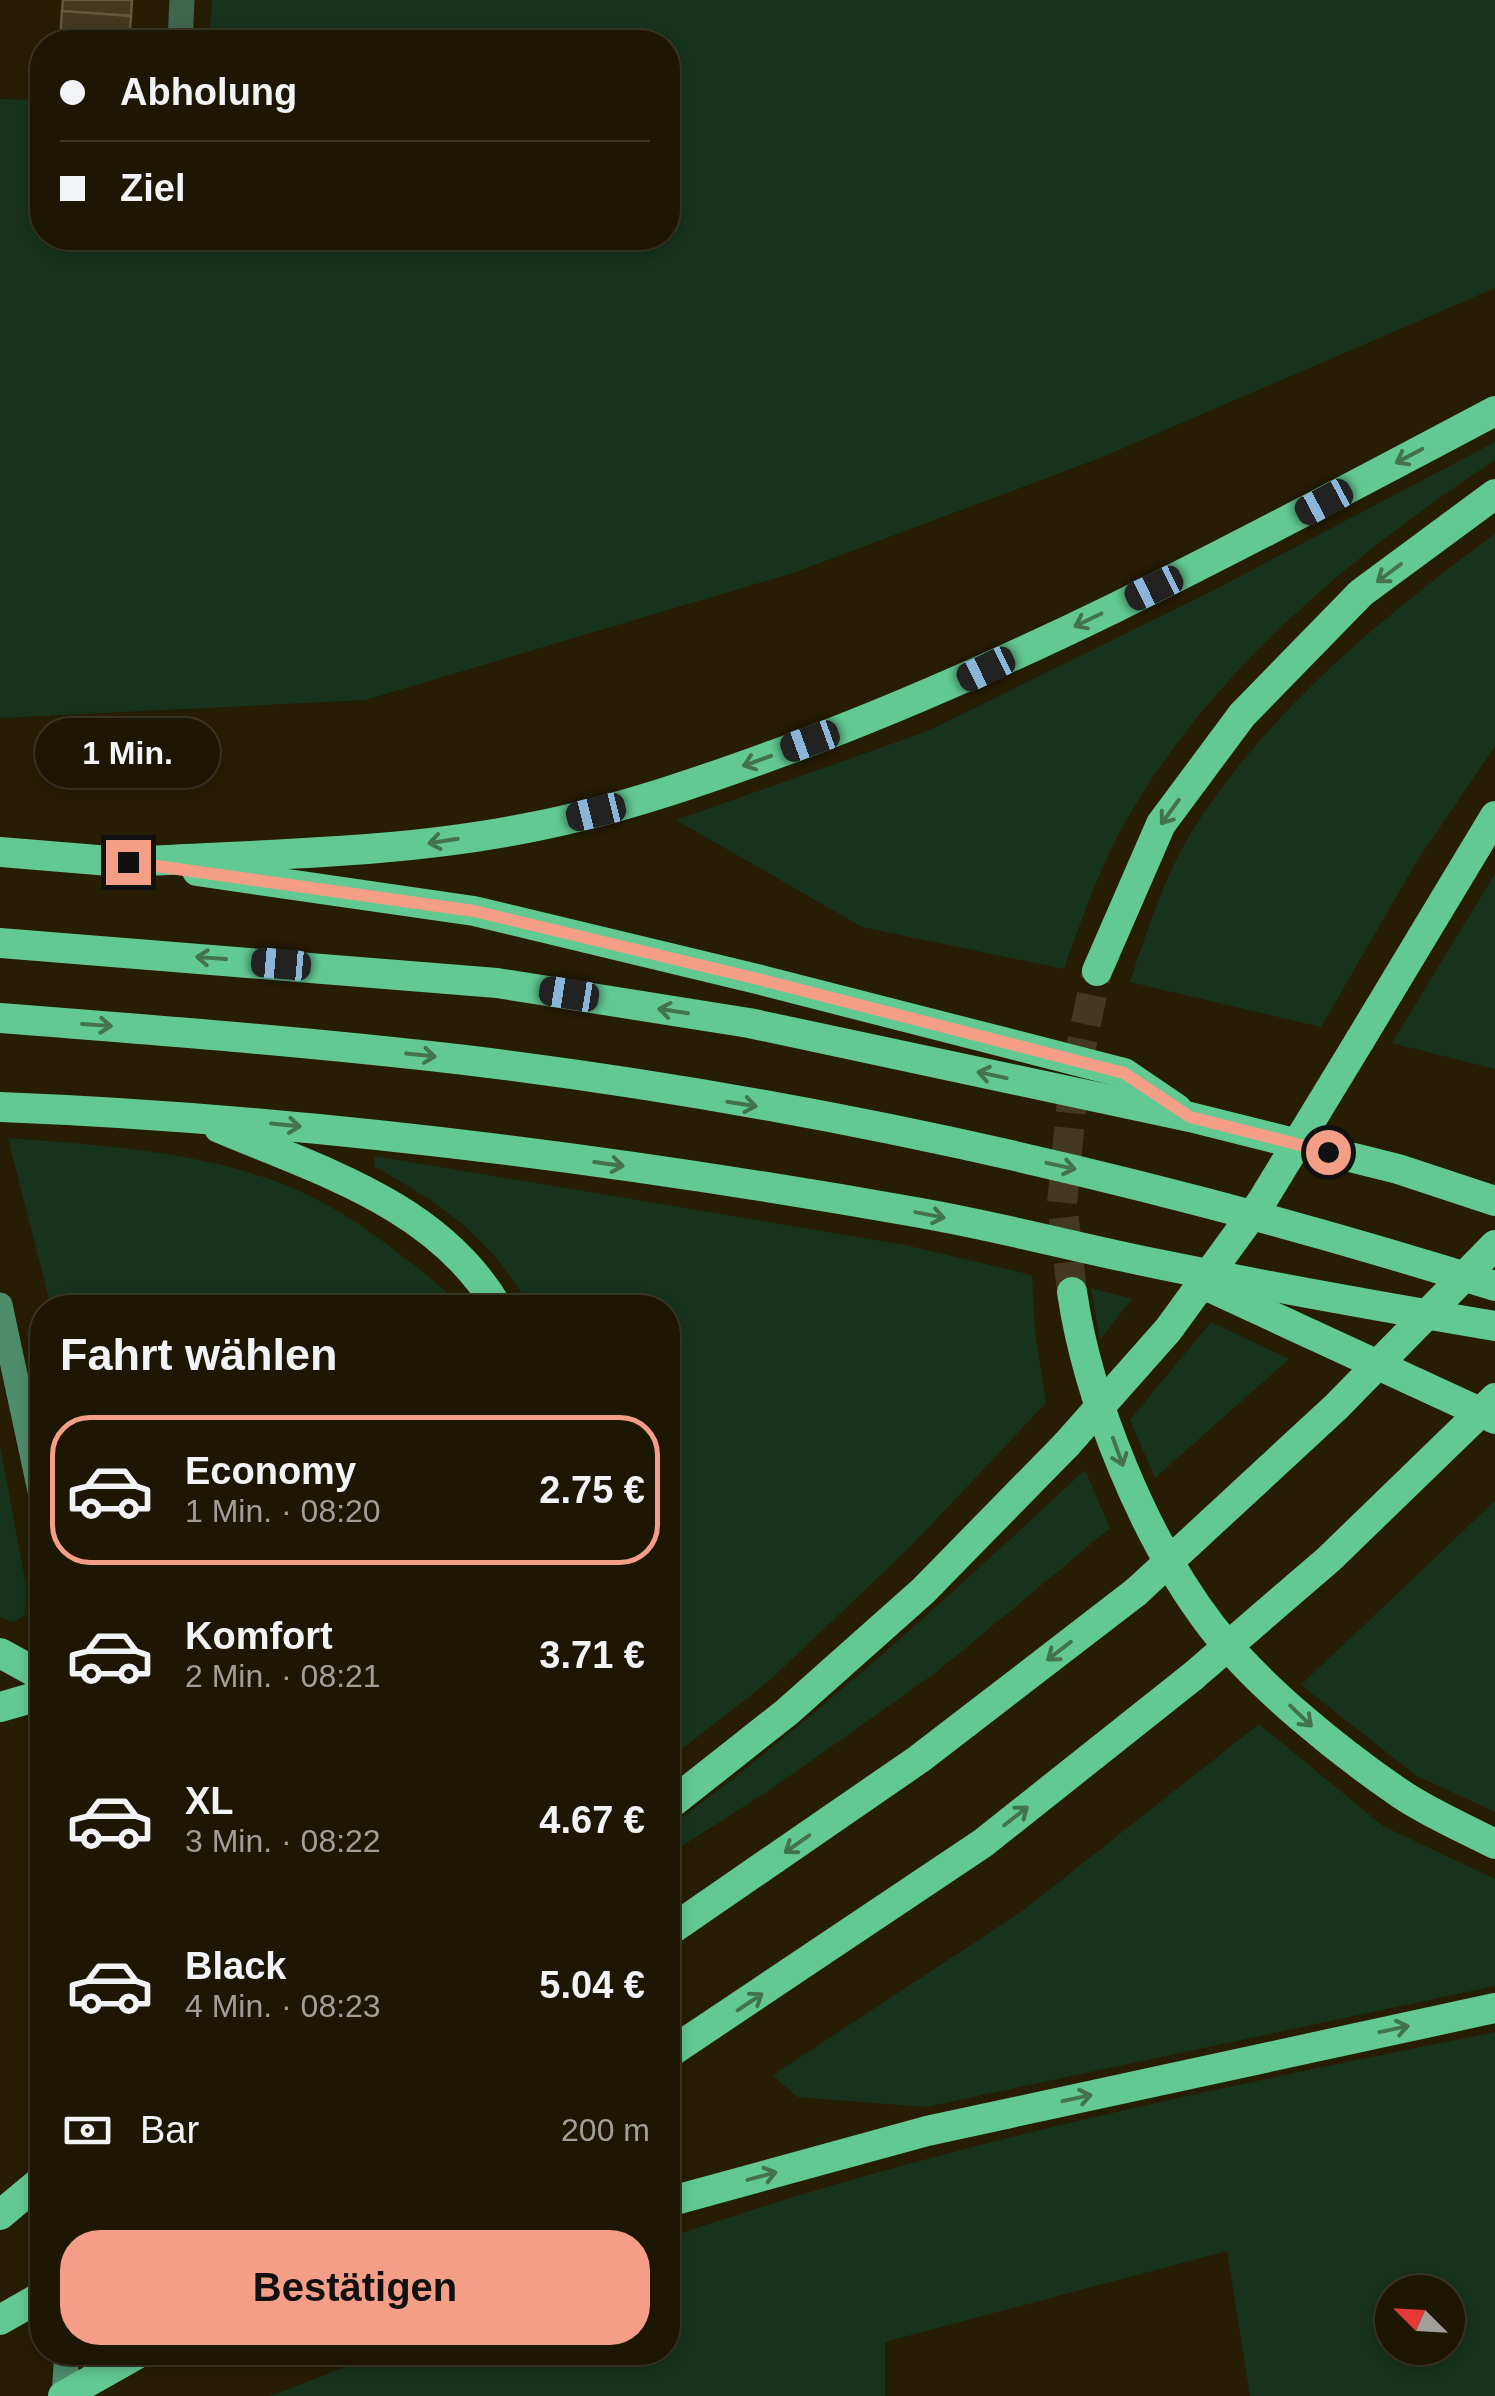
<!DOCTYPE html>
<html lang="de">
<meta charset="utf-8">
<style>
:root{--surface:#1d1603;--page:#251f0d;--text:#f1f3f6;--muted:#a09f9a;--line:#3b3525;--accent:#f49e88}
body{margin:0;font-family:Helvetica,sans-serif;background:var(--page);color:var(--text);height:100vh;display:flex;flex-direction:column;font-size:38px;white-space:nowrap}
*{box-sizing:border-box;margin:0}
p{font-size:32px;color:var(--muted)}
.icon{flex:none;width:55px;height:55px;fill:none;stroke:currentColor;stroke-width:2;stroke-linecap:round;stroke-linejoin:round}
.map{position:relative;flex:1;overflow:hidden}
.side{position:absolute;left:30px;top:1295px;width:650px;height:1070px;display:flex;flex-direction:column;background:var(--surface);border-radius:40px;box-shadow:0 5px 15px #0003,0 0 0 2px var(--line)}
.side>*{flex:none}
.top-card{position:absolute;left:30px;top:30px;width:650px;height:220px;border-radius:40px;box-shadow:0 5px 15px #0003,0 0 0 2px var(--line);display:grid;align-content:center;height:220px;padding:0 30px;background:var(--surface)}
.needle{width:65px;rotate:294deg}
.tools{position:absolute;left:1375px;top:2275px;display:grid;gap:20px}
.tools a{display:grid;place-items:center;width:90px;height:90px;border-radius:50%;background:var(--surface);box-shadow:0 5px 15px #0003,0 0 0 2px var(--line);font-size:50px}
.end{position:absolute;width:45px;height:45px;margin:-22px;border:12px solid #f49e88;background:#111;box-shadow:0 0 0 5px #111}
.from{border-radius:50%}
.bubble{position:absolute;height:70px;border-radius:35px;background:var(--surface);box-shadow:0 5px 15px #0003,0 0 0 2px var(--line);font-size:32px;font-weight:700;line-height:70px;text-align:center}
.car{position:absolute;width:30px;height:60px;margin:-30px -15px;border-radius:12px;box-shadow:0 0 8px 2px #0007;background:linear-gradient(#222 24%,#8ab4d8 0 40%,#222 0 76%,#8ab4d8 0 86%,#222 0)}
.top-card b{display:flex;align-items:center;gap:35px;height:95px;font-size:38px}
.top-card b+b{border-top:2px solid var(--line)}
.top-card i{width:25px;height:25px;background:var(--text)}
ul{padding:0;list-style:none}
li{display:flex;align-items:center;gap:30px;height:150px;margin:0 20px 15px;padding:0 10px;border:5px solid transparent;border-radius:40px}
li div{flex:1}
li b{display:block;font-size:38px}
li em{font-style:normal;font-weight:700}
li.current{border-color:var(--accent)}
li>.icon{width:90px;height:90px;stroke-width:1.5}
h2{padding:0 30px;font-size:45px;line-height:120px}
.pay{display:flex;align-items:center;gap:25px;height:110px;padding:0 30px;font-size:38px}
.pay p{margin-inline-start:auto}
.cta{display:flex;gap:20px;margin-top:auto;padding:20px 30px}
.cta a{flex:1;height:115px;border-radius:40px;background:var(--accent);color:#111;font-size:40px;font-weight:700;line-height:115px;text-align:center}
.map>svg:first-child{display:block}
.green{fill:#17331c;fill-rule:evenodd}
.building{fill:#443920;stroke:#63593e;stroke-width:2.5}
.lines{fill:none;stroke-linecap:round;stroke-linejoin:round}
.highway-tunnel{stroke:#433922;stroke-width:30;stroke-dasharray:30 15;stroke-linecap:butt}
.street{stroke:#3f654f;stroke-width:25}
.secondary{stroke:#4e8d6a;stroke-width:25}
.highway{stroke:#62c992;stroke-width:30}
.highway-bridge{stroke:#62c992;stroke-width:30}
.oneway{stroke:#44734b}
.route{stroke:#f49e88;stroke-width:12}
</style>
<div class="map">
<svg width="1495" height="2396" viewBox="0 0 1495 2396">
<rect width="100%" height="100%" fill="#271d04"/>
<g class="green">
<path d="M212 0H1495V288L1105 456 793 573 365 700 0 718V99L42 100V238H668V42H209Z"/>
<path d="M1495 442V460C1356 552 1221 663 1134 807 1104 856 1083 915 1064 969L862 927 676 820 928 731 1216 589Z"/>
<path d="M1495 534V746L1417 861 1321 1027 1130 982C1146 934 1164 877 1191 833 1267 711 1381 618 1495 534Z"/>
<path d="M1495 874V1069L1392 1043Z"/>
<path d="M8 1138C109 1146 224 1152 316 1199 367 1225 409 1261 453 1297L459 1307H51Z"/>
<path d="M375 1156 905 1245 1032 1275 1035 1332 1046 1403 910 1547 769 1681 668 1760V1308L530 1307C488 1235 444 1206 374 1166Z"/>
<path d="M1091 1288 1132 1299 1100 1340Z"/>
<path d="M1211 1322 1289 1359 1155 1478 1130 1420Z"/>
<path d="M0 1446 27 1590 25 1615 14 1622 0 1617Z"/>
<path d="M1085 1470 1110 1528 938 1671 774 1787 668 1855V1828C816 1719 950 1595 1085 1470Z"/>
<path d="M1495 1501V1812L1417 1776 1301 1685Z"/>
<path d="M1259 1724 1383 1826 1495 1879V1986L926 2107 797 2097 773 2075 1021 1912Z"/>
<path d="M1495 2032V2396H1250L1227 2251 885 2342V2396H270L382 2353 668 2352V2238C935 2145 1217 2088 1495 2032ZM1392 2292H1448V2348H1392Z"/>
</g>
<g class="building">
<path d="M63 0H132L131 16 62 11Z"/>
<path d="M62 11 131 16 129 42H60Z"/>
</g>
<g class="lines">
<path class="highway-tunnel" d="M1072 1292 1062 1203 1074 1080 1097 971"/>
<path class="street" d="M180 42 182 0"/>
<g class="secondary">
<path d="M0 1305 42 1500"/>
<path d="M64 2396 67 2352"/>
</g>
<g class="highway">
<path d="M0 852 146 864"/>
<path d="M129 862C262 854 396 854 527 828 617 811 702 781 787 750 1033 659 1264 533 1495 411"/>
<path d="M197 871 474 911 761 980 1124 1073 1177 1109"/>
<path d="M0 943 497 983 749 1023 1190 1117 1398 1169 1495 1201"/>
<path d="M1097 971 1161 824 1242 715 1361 593 1495 494"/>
<path d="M0 1018C155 1030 310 1042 465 1060 813 1102 1160 1181 1495 1286"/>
<path d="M1360 1040 1495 816"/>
<path d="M0 1107C309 1119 616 1159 921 1213 1000 1227 1079 1248 1158 1264 1270 1287 1382 1307 1495 1326"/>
<path d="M219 1128C321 1171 439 1206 498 1308"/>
<path d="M1209 1287 1495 1419"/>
<path d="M1072 1292C1088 1401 1145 1540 1212 1627 1259 1687 1338 1751 1401 1794 1429 1813 1464 1828 1495 1844"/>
<path d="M0 1653 42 1676"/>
<path d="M0 1707 42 1695"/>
<path d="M668 1806 787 1712 923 1591 1067 1444"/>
<path d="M668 1932 919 1759 1136 1592"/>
<path d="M668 2054 983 1843 1192 1677"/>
<path d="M668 2202 927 2131 1495 2008"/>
<path d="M0 2215 42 2180"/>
<path d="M0 2320 42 2296"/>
</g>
<g class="highway-bridge">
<path d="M1067 1444 1168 1330 1262 1201 1360 1040"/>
<path d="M1136 1592 1336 1407 1495 1245"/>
<path d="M1192 1677 1329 1559 1495 1398"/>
<path d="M63 2396 141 2352"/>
</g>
</g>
<defs><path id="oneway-shaft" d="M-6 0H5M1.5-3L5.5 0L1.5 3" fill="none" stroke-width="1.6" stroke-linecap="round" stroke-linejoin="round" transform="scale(2.5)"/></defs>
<g class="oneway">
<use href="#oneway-shaft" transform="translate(1409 456) rotate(152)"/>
<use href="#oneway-shaft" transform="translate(1389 573) rotate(143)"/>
<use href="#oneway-shaft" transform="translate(1088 620) rotate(154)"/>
<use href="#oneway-shaft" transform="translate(757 761) rotate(160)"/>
<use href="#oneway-shaft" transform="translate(1170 812) rotate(126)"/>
<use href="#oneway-shaft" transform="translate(443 841) rotate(171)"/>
<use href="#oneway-shaft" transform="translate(211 958) rotate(-176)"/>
<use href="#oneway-shaft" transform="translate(673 1011) rotate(-171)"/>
<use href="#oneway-shaft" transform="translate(97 1025) rotate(4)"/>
<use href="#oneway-shaft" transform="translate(421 1055) rotate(6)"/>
<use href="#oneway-shaft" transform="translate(992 1075) rotate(-168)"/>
<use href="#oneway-shaft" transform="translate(742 1104) rotate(9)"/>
<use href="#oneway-shaft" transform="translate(286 1125) rotate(6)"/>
<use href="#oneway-shaft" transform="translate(609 1164) rotate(8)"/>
<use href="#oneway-shaft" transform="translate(1061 1166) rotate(12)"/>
<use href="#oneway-shaft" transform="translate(930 1215) rotate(11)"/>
<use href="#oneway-shaft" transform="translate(1118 1452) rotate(70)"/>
<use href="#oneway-shaft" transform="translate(1059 1651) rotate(142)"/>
<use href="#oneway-shaft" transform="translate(1301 1716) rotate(44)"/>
<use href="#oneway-shaft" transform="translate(1016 1816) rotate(-38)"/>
<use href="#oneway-shaft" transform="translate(797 1844) rotate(145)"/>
<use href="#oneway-shaft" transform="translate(750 2002) rotate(-34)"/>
<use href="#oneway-shaft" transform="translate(1394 2029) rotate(-12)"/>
<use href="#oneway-shaft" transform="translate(1077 2098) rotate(-12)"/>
<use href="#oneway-shaft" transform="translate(762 2176) rotate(-15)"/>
</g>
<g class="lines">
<path class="route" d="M128 862 474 911 762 980 1124 1073 1190 1117 1328 1152"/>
</g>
</svg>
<div class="tools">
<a><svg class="needle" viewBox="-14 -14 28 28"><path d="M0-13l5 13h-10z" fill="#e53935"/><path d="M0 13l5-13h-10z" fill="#a09f9a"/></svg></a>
</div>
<i class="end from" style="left:1328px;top:1152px"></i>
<i class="end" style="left:128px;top:862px"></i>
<div class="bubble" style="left:35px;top:718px;width:185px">1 Min.</div>
<i class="car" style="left:1324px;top:502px;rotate:242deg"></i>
<i class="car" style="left:1154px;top:588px;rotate:244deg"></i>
<i class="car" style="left:986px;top:669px;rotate:244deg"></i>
<i class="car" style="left:810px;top:741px;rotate:250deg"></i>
<i class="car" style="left:596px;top:812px;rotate:256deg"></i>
<i class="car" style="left:281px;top:964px;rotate:275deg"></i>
<i class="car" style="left:569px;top:994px;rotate:279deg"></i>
<div class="top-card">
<b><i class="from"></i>Abholung</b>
<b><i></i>Ziel</b>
</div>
<section class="side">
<h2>Fahrt wählen</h2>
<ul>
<li class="current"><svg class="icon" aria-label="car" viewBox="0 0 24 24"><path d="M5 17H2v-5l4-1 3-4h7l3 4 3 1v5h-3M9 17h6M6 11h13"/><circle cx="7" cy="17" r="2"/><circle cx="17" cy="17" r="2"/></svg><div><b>Economy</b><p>1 Min. · 08:20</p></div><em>2.75 €</em></li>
<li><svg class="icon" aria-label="car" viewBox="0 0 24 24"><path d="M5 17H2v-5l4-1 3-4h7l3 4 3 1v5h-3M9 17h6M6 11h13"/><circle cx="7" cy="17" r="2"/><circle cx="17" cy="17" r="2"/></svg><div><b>Komfort</b><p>2 Min. · 08:21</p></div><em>3.71 €</em></li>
<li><svg class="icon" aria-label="car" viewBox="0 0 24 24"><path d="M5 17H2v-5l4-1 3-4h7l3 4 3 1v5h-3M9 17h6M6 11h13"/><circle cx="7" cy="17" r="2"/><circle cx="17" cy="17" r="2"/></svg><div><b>XL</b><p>3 Min. · 08:22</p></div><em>4.67 €</em></li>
<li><svg class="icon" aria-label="car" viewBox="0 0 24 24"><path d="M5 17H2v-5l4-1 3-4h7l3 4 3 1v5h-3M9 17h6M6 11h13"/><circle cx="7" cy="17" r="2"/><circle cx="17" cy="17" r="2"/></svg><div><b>Black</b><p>4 Min. · 08:23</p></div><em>5.04 €</em></li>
</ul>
<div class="pay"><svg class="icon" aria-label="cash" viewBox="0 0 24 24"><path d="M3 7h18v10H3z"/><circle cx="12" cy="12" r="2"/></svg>Bar<p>200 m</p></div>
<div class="cta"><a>Bestätigen</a></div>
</section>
</div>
